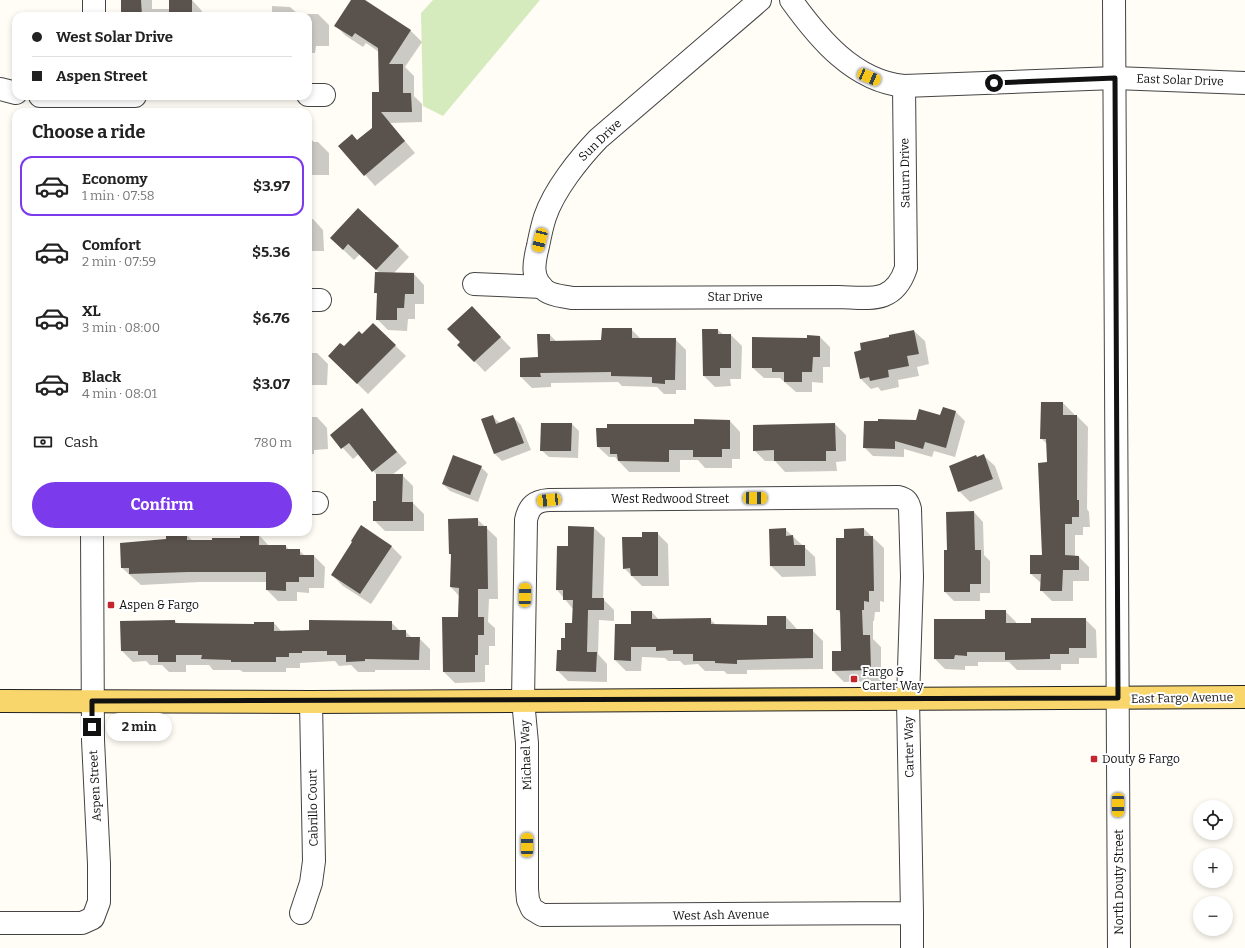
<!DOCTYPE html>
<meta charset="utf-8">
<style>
:root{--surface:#fff;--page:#f6f6f6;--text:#222;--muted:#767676;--line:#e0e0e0;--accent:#7c3aed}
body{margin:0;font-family:Bitter,serif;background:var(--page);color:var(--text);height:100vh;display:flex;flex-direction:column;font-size:15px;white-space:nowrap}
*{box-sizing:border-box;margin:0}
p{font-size:13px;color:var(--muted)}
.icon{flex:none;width:22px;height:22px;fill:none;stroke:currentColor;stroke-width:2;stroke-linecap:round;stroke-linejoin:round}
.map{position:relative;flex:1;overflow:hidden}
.drawer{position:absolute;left:12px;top:108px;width:300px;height:428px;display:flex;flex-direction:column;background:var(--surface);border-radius:12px;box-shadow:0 2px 6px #0003}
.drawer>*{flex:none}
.hud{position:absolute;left:12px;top:12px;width:300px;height:88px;border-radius:12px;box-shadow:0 2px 6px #0003;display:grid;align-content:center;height:88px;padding:0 20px;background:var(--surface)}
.controls{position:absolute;left:1193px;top:800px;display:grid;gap:8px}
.controls a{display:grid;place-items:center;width:40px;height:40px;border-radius:50%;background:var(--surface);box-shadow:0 2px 6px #0003;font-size:20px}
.end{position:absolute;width:18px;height:18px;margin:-9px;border:5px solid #111;background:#fff;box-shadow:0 0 0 2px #fff}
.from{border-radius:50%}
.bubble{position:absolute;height:28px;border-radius:14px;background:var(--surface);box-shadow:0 2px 6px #0003;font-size:13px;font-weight:700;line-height:28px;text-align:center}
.car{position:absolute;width:12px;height:24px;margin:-12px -6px;border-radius:5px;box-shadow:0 0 3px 1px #0007;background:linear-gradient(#f5c518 24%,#345 0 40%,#f5c518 0 76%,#345 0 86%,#f5c518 0)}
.hud b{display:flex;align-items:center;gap:14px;height:38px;font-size:15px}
.hud b+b{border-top:1px solid var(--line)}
.hud i{width:10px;height:10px;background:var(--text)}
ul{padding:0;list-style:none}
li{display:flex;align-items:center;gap:12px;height:60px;margin:0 8px 6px;padding:0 12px;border:2px solid transparent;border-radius:12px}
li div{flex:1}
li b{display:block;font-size:15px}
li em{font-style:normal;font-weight:700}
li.current{border-color:var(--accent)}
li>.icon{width:36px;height:36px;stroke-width:1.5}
h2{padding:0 20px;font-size:18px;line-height:48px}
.pay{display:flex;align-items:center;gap:10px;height:44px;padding:0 20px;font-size:15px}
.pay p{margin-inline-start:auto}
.button{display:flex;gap:8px;margin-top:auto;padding:8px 20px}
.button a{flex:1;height:46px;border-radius:24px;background:var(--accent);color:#fff;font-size:16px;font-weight:700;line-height:46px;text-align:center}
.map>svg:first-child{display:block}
.green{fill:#d5ebbd}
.shadow{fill:#0003}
.building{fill:#5a524d}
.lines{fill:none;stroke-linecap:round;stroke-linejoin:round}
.minor-casing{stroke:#444;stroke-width:24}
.major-casing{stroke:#222;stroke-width:24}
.minor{stroke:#fff;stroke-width:22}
.major{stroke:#f9d66b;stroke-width:22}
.route{stroke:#111;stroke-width:5}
.poi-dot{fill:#c4262e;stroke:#fff;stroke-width:1.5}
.labels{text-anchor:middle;stroke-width:4;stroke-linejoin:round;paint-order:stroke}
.street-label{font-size:12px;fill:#111;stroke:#fff}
.poi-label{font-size:12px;fill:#111;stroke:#fff;text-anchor:start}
</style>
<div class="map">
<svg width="1245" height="948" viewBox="0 0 1245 948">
<rect width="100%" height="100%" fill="#fffdf5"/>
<path class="green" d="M433 0H540L443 116 423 106 421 13Z"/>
<g class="shadow">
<path d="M122 0H152V9H170V0H192L202 11V13L272 12V6L290 7 298 14H318L329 25V46H316L315 53H308V16H122Z"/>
<path d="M352 0H363L411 31 422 42 405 67 414 76V96L422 104V122L390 123 415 153 375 186 340 146 357 141 373 128 380 93 379 52 366 43 363 47 346 36 335 25Z"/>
<path d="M308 137 314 142H318L329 153V175H308Z"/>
<path d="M308 219H313L323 230 324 251H310V261H308Z"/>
<path d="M331 238 398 246 409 257 393 274H414L424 285V304H415V319H408L407 331 388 330 377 319 378 295 375 292 380 273 360 254 354 260Z"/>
<path d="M482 318 511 348 485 372 459 345Z"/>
<path d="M373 324 406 356 368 394 329 356 362 336Z"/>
<path d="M631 329 641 339H675L686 350V390H676V394H664L657 387 622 386 618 382 551 383V387L532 388 521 377 539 358 550 335 557 342 602 341Z"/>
<path d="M703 330H718L724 335H731L742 346 741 379H730L731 386 715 387 704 376Z"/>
<path d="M914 331 925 341 929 364 917 367 919 376 898 380 899 387 881 391 878 387 871 389 860 378Z"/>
<path d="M820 337 830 347V367H823V383L812 382V392H796L780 378H764L753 368 808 339Z"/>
<path d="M308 353H317L328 364 327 385H308Z"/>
<path d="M1063 403 1074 414V416H1077L1088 427 1087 509 1089 512 1090 527H1083V535H1075V556L1079 557 1089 567V581H1073V601H1052L1041 590 1042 584 1031 574 1043 556 1048 463V445L1041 438Z"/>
<path d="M943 409 956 412 965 421 955 457 934 451 932 457 904 449V457L873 456 864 447 879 422 917 421 941 416Z"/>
<path d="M362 410 407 463 392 475H402L413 486V503L424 514V531H385L374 520 377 502V475L359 454 353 459 331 435Z"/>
<path d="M492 416 500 423 514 418 521 425 531 450 502 461 495 454 482 419Z"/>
<path d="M308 417H317L327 428 328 449 314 450V454H308Z"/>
<path d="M730 421 740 432V459H732V468H705L698 460H680V472H629L615 457H609L598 447 695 425Z"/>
<path d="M572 424 579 431 578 458 549 457 541 450Z"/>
<path d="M835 424 846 435V461L836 462 837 471 785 472 775 461H765L754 450Z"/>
<path d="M984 456 995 466 1003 489 970 502 959 491 977 458Z"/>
<path d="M481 467 488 474 478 502 450 491 443 484Z"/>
<path d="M974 512 983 522 984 555 990 561V593H980V601H954L945 592 948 551Z"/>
<path d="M477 519 497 538 498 599H489L488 622 495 628V646H489V665H485V682L455 683 444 672 459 618V596L451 587 452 556 450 554Z"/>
<path d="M594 528 605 538 603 599 614 610V621L599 620 598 654 607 664V682L568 681 557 670 566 639 573 624V609L557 590 569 547Z"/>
<path d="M785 529 815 557 816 576 782 577 771 566 770 530Z"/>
<path d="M864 529 884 548V602L880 601V612H875L874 621H873V639L881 647V681L844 682 833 671 842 652 841 614 837 609 845 539Z"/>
<path d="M657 533 668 544 669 586H642L624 568 643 538Z"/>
<path d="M258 534 269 546H286L289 550H299L305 556H314L325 567 324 588H309V593L297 592V601H278L267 590V582H200L141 585 122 568 167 540 187 535 193 541 241 539Z"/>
<path d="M353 542 391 546 402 557 371 604 343 586 332 575Z"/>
<path d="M1005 611 1016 622V624L1085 619 1096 630 1097 658H1079V664H1061V670H1017L1009 662H978V666H965V670L945 669 935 659 986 621Z"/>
<path d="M652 612 659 620 710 619 717 626H768L786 617 796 628 797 630H812L823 641V669L747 670V674H727L724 671H705L698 664 684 665 680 661H668L665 658 642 657 641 671H626L615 660 616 625 632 626Z"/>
<path d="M175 621 178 624 255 625 274 623 282 632 310 631 391 622 400 631H405L412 638H419L430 649V670H375V672H358L351 665 339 666 335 661 300 663V668H286V672H243L240 670H213L209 665H186V672H169L162 665H150L146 661 133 662 122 651Z"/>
</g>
<g class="building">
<path d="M121 0H141L142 16H121Z"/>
<rect x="169" y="0" width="23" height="16"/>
<path d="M351 0H365L411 30 389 64H403V93H411L412 112H381L405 141 364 176 338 146 352 134 357 140 372 128V92H379L378 48 355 33 352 37 334 26Z"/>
<path d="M358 208 399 246 376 270 348 244 343 250 330 238Z"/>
<path d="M375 272 414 273V294H405L404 308H397V320H376L377 293H374Z"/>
<path d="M472 306 501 337 474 362 457 345 460 342 447 329Z"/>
<path d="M373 323 396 345 357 384 328 356 340 343 344 346 359 331 362 334Z"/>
<path d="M602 328H632V338H676L675 380H665V384L652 383V377L611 376V372L540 373 541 377H520V358L538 357 537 334H550V341L601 340Z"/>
<path d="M702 329H718V334H731V368H720V376H703Z"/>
<path d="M914 330 919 354 907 356 909 366 888 370 889 377 870 381 869 377 860 379 854 352 861 350 860 343 889 337V335Z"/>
<path d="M807 335 820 336V357H813L812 372H802V382H784V372H772V368H752V337L807 338Z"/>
<path d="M1041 402H1063V415H1077V500H1079V517H1072V524H1065V555L1079 556V570H1063L1062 591H1040L1041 574H1030V555H1042L1038 463 1047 462 1046 439H1040Z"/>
<path d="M943 407 956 411 946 448 925 442 923 449 895 441V449L863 448 864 421H878V419L916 420 919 409 940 415Z"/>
<path d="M362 408 397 452 372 472 349 443 341 449 330 435Z"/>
<path d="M493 415 496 424 514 417 524 443 494 454 481 419Z"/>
<path d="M694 419 730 420V449H722V457H693V450H669V462L618 461 617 454H610V447H597L596 428H607V424H694Z"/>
<path d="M541 423H572L571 451H540Z"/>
<path d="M835 423 836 451H826V461H774V450L753 451V425Z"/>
<path d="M984 454 993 479 958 492 949 466 976 455 977 457Z"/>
<path d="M453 455 482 466 470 495 442 484Z"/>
<path d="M376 474H403L402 502H413V521H373V501H376Z"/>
<path d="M974 511 975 550H981V584H970V592H944V550H947L946 512Z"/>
<path d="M478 518V526H487L488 589H478V617H484V635H478V655H475V672H443L442 617H458L459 588 450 587 451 554H449L448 519Z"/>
<path d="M361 525 392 546 360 594 331 575 352 542 351 541Z"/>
<path d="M568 526 594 527 592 598H604V610H588L587 652H597L596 672 556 671 557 650H561V638H565V623H572L573 600H563V590H556L557 546H568Z"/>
<path d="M786 528V536L793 535 794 545H805V566H770L769 529Z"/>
<path d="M864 528V536H873L874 591H869V602L864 601V610H862L863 635H870L871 670 832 671V651H841L840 610H836V538H844V529Z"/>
<path d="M642 532H658V576H631L630 568 623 569 622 537H642Z"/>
<path d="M240 533H259V545H286V549H300V555H314V577H299V582H286V591L266 590V572H188L129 574V568H121L120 543 166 539V534H187V540H212V538H240Z"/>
<path d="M985 610H1006V623H1031V618H1086V648H1069V654H1050V659L1005 660V652H967V656L955 655 954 659H934V619H985Z"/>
<path d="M631 611H652V619L711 618V624L767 625V616H786V629H813V658L737 660V664L715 663V661H693V654H673V650L656 651V647H631V661L614 660 615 624H631Z"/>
<path d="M175 620V623L254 624V622H274V631L309 630V620L392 621V630H406V637H420L419 660 365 659V661L346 662V655H327V651H302V653H289V657H276V662H231V660L201 659 202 655H176V662H158V655H138V651H121L120 621Z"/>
</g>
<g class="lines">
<defs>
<g id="minor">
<path d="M760 0 598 139C579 159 554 190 545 217 542 226 540 236 538 246 534 262 530 279 546 291 553 296 563 296 572 298L839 297C871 298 894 304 906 268L904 86"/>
<path d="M791 0C819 39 854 81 904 86L1115 78 1245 83"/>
<path d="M1114 0 1119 948"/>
<path d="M94 16V0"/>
<path d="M0 89 16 93"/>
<path d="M308 95H324"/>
<path d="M40 96H135"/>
<path d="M474 284 542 287"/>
<path d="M308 300H320"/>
<path d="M308 503H317"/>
<path d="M301 913 311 883 314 861 311 702"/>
<path d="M912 913 542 915 532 909 528 900 527 889V743L523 700 526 520C529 506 535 501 549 500L898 497C906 499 908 501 910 509L912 577 908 699 912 913V948"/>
<path d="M0 923H82L93 918 99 902V864L93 740 92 532"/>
</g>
<path id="major" d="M0 701 311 702 1245 697"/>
</defs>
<use href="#minor" class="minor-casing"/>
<use href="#major" class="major-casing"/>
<use href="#minor" class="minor"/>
<use href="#major" class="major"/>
</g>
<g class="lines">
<path class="route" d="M92 727V701L1118 698 1115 78 994 83"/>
</g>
<g class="poi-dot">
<rect x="107" y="601" width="8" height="8" rx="2"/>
<rect x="850" y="675" width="8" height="8" rx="2"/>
<rect x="1090" y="755" width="8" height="8" rx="2"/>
</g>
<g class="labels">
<g class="street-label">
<text transform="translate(1180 80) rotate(2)" y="4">East Solar Drive</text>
<text transform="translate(600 140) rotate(-44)" y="4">Sun Drive</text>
<text transform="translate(905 173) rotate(-91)" y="4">Saturn Drive</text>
<text x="735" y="301">Star Drive</text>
<text x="670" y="503">West Redwood Street</text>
<text transform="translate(1182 698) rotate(-1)" y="4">East Fargo Avenue</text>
<text transform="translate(909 747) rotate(-91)" y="4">Carter Way</text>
<text transform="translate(526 755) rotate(-92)" y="4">Michael Way</text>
<text transform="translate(95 786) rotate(-93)" y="4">Aspen Street</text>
<text transform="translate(313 808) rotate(-91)" y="4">Cabrillo Court</text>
<text transform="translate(1119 882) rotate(-90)" y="4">North Douty Street</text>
<text transform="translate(721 915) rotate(-1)" y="4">West Ash Avenue</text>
</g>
<g class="poi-label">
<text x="119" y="609">Aspen &amp; Fargo</text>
<text x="862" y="676">Fargo &amp;<tspan x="862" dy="14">Carter Way</tspan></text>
<text x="1102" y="763">Douty &amp; Fargo</text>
</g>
</g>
</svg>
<div class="controls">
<a><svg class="icon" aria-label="locate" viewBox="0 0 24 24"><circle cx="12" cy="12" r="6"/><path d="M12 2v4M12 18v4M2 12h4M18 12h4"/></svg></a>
<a>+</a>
<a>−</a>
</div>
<i class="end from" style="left:994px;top:83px"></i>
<i class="end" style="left:92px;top:727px"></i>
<div class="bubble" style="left:106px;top:713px;width:66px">2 min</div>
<i class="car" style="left:869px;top:77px;rotate:113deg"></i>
<i class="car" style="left:540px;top:240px;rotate:194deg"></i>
<i class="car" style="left:755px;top:498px;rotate:90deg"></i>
<i class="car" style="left:549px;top:500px;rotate:264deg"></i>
<i class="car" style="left:525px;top:595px;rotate:1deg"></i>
<i class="car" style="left:1118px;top:805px;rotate:180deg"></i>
<i class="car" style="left:527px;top:845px;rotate:0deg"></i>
<div class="hud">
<b><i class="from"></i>West Solar Drive</b>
<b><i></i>Aspen Street</b>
</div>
<section class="drawer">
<h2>Choose a ride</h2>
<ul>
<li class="current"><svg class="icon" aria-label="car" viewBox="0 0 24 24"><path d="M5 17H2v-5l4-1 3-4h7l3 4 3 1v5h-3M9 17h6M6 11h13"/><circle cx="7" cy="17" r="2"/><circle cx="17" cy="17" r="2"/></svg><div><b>Economy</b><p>1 min · 07:58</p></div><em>$3.97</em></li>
<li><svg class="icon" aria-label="car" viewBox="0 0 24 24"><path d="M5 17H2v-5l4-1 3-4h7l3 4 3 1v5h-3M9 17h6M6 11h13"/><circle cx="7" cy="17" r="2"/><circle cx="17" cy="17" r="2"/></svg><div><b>Comfort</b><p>2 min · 07:59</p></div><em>$5.36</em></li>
<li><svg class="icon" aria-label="car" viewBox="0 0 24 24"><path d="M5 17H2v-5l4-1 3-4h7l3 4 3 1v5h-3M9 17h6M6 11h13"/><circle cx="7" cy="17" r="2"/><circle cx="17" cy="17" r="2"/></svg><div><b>XL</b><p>3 min · 08:00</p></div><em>$6.76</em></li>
<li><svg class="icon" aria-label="car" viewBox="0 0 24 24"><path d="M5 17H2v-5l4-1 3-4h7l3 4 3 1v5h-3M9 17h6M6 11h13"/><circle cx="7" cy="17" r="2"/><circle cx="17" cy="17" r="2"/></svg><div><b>Black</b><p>4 min · 08:01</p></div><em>$3.07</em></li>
</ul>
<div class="pay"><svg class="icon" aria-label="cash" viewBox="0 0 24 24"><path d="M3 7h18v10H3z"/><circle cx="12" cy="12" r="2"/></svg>Cash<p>780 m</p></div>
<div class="button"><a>Confirm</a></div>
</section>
</div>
